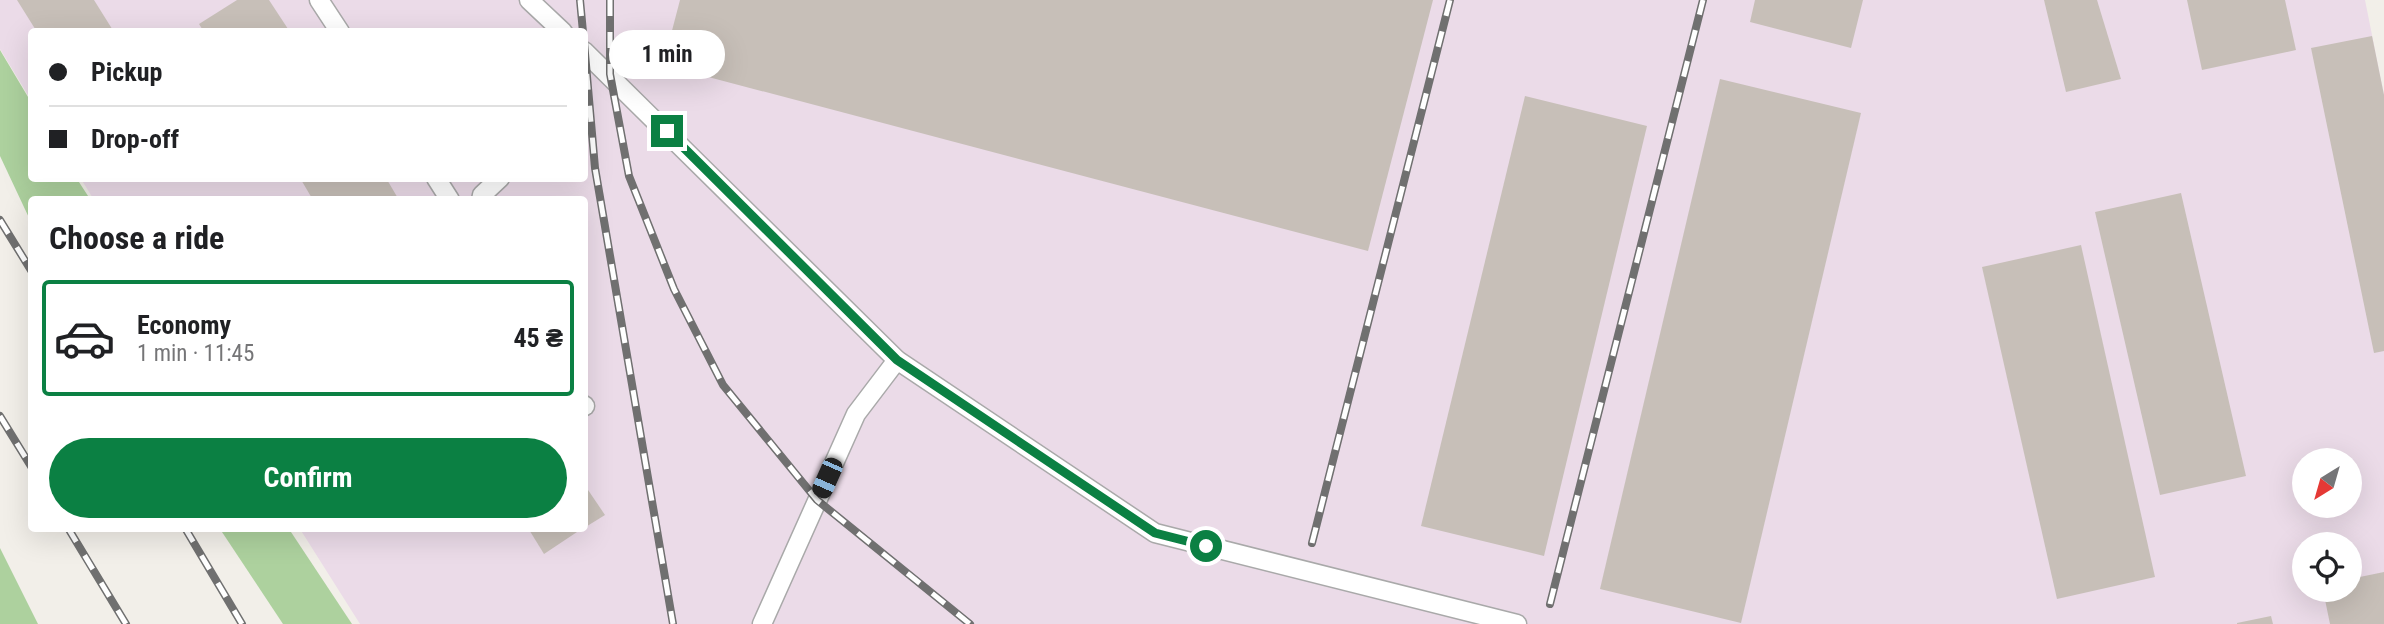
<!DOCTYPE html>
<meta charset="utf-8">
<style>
:root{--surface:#fff;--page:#f2f2f2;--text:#202124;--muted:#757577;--line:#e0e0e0;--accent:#0b8043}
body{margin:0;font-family:"Roboto Condensed",sans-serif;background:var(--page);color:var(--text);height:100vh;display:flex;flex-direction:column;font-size:26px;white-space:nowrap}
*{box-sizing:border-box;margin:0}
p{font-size:23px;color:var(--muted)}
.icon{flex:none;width:38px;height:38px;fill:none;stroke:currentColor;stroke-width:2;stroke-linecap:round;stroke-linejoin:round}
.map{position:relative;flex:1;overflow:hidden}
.side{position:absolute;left:28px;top:196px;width:560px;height:336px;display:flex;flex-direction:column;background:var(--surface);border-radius:7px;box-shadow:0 7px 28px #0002}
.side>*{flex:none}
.hud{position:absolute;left:28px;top:28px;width:560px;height:154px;border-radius:7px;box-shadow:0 7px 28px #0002;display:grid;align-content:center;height:154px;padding:0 21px;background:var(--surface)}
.needle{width:46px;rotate:217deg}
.tools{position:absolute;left:2292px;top:448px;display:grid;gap:14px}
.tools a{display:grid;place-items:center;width:70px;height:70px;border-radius:50%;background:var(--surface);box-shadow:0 7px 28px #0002;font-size:35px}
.end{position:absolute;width:32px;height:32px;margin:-16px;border:9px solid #0b8043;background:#fff;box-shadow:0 0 0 4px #fff}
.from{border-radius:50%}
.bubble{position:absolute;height:49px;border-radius:24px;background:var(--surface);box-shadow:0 7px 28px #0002;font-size:23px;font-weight:700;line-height:49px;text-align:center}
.car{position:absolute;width:21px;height:42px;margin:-21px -10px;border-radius:9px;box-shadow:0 0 5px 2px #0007;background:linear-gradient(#222 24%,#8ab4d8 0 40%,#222 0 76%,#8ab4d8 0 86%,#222 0)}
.hud b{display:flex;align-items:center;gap:24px;height:66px;font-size:26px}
.hud b+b{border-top:2px solid var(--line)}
.hud i{width:18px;height:18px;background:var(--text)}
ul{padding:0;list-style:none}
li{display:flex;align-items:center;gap:21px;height:116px;margin:0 14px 10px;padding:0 7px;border:4px solid var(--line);border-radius:7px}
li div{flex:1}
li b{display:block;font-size:26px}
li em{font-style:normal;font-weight:700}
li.selected{border-color:var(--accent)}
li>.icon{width:63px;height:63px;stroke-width:1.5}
h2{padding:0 21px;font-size:32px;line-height:84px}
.action{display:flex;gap:14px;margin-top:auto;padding:14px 21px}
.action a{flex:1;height:80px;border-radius:42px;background:var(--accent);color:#fff;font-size:28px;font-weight:700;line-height:80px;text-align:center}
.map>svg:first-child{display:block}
.industrial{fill:#ebdbe8;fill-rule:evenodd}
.forest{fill:#add19e}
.building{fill:#c7bfb8}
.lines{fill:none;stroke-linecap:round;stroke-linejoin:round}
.service-casing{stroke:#a9a9a9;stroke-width:21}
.service{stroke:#fff;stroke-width:18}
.rail-casing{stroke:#707070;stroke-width:8}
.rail{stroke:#fff;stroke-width:5;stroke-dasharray:16;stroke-linecap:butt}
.route{stroke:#0b8043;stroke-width:9}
</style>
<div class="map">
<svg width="2384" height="624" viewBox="0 0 2384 624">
<rect width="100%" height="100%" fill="#f2efe9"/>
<path class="industrial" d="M0 0H2365L2384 95V624H360L300 529 584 528V200H94L81 179 584 178V32H32L31 100 0 49ZM2305 460H2350V506H2305ZM2305 544H2350V590H2305Z"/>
<g class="forest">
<path d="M0 50 31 102 32 178 77 179 90 199 32 200 31 222 0 156Z"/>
<path d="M220 529H289L352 624H283Z"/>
<path d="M0 548 38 624H0Z"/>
</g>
<g class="building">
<path d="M17 0H94L114 32H37Z"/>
<path d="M237 0H269L290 32H204L199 24Z"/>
<path d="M680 0H1433L1368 251 663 65Z"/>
<path d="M1755 0H1863L1851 48 1750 22Z"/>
<path d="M2044 0H2097L2121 79 2066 92Z"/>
<path d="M2187 0H2285L2296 50 2202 70Z"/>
<path d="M2372 36 2384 95V351L2374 353 2311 48Z"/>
<path d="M1720 79 1861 113 1741 623 1600 589Z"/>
<path d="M1525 96 1647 126 1544 556 1421 526Z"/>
<path d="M300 178H386L399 200H313Z"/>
<path d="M2181 193 2246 476 2160 495 2095 212Z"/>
<path d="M2081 245 2155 577 2057 599 1982 267Z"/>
<path d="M584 484 605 515 584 528Z"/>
<path d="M528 528H583L544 554Z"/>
<path d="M2384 572V624H2330L2323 590H2350V579Z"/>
<path d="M2271 616 2273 624H2237V623Z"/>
</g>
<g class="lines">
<defs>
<g id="service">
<path d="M319 0 340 32"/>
<path d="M529 0 563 32"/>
<path d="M584 51 897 360 1155 533 1517 624"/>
<path d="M436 178 450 200"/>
<path d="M481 200 482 195 500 178"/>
<path d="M584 405 585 406"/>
<path d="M762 624 856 414 897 360"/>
</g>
</defs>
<use href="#service" class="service-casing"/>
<use href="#service" class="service"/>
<defs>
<g id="rail">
<path d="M580 0 583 32"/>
<path d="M610 0V74L629 176 674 289 723 385 817 500 970 624"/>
<path d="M584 42 595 168 673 624"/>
<path d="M0 220 32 272"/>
<path d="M0 416 32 468"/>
<path d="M68 528 126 624"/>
<path d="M185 528 242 624"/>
<path d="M1312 543 1450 0"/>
<path d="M1550 604 1703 0"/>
</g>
</defs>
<use href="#rail" class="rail-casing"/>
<use href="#rail" class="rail"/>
</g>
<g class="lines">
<path class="route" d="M667 131 897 360 1155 533 1206 546"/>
</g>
</svg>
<div class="tools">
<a><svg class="needle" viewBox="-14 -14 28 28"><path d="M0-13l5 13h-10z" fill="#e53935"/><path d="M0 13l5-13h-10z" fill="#757577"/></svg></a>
<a><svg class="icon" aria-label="locate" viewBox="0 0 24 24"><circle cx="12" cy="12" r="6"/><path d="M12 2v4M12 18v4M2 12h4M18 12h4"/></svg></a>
</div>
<i class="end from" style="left:1206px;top:546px"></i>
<i class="end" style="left:667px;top:131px"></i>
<div class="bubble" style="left:609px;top:30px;width:116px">1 min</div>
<i class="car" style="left:827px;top:478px;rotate:204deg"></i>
<div class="hud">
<b><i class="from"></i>Pickup</b>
<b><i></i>Drop-off</b>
</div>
<section class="side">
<h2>Choose a ride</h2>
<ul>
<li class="selected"><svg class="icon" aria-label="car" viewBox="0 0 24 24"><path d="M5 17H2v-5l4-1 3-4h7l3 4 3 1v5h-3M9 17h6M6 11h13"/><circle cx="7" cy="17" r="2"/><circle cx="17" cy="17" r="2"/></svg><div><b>Economy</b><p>1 min · 11:45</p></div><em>45 ₴</em></li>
</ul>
<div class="action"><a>Confirm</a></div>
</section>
</div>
